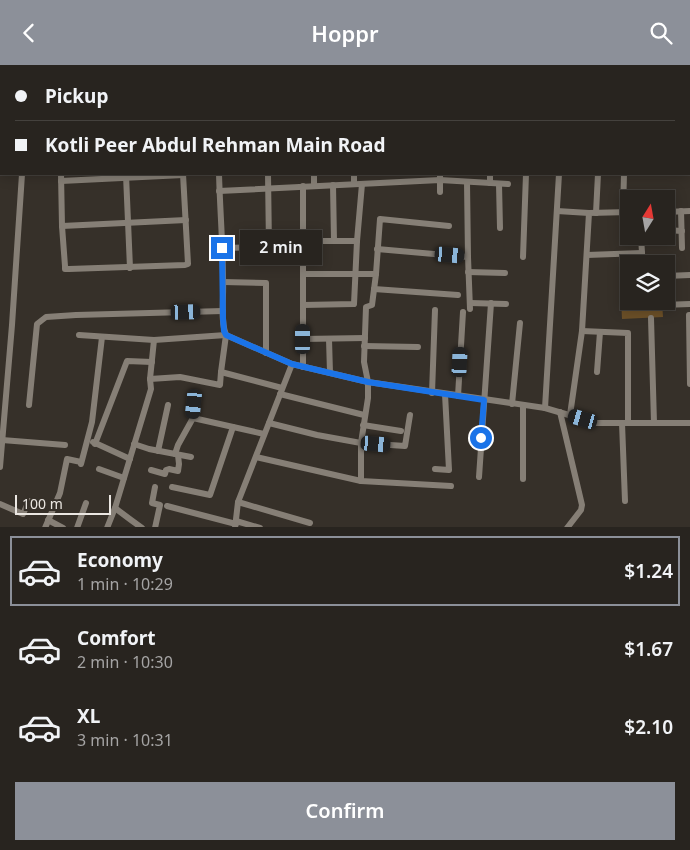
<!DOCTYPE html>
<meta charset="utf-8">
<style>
:root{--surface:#28241f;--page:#34302c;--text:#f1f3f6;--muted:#a5a4a4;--line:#44413d;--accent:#8c9099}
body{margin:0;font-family:"Noto Sans",sans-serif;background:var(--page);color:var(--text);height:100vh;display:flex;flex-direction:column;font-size:19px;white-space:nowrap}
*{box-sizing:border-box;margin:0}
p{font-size:16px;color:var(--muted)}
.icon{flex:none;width:28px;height:28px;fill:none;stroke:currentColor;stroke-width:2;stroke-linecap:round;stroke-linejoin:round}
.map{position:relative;height:462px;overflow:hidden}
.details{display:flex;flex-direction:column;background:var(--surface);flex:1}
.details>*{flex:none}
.hud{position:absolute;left:0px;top:0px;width:690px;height:110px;box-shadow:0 2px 12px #0003,0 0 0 1px var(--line);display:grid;align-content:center;height:110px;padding:0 15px;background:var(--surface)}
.needle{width:32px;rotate:11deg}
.controls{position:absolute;left:620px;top:125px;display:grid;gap:10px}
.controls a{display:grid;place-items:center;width:55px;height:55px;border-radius:0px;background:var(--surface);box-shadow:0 2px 12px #0003,0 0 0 1px var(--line);font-size:25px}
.scale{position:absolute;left:15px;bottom:12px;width:96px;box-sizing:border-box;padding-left:5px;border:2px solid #ebe7e2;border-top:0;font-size:14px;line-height:18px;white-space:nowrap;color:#ebe7e2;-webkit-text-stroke:4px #363029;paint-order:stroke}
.end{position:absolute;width:22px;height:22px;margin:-11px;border:6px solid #1a73e8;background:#fff;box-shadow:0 0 0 2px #fff}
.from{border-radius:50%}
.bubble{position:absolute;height:35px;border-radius:0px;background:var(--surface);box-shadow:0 2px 12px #0003,0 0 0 1px var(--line);font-size:16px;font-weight:600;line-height:35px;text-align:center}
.car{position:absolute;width:15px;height:30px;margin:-15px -8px;border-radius:6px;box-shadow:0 0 4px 1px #0007;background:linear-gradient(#222 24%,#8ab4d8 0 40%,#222 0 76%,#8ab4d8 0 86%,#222 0)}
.hud b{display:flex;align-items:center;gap:18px;height:48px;font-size:19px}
.hud b+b{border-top:1px solid var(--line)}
.hud i{width:12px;height:12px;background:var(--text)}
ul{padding:9px 0 0;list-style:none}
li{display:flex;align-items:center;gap:15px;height:70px;margin:0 10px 8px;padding:0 5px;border:2px solid transparent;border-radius:0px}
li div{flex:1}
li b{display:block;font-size:19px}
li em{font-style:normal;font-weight:600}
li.active{border-color:var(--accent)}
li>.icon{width:45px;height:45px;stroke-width:1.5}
.primary-button{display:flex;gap:10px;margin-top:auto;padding:10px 15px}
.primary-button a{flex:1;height:58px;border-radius:0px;background:var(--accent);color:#fff;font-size:20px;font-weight:600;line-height:58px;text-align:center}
header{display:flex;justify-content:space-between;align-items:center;height:65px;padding:0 15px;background:var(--accent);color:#fff;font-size:22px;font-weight:600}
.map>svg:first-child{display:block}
.green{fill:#6c5028}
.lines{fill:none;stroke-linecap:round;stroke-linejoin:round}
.minor{stroke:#867f76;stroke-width:6}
.route{stroke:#1a73e8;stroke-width:6}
</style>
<header><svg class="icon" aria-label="back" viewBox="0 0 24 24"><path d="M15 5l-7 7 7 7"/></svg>Hoppr<svg class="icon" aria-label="search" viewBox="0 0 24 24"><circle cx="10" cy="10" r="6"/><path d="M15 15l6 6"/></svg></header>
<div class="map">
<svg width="690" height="463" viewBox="0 0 690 463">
<rect width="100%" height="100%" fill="#363029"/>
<path class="green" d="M620 213H629V236H662L663 252 622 254Z"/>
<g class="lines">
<g class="minor">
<path d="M29 0V1"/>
<path d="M193 1V0"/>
<path d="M256 1V0"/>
<path d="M297 1V0"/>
<path d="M689 9H690"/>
<path d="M0 27H1"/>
<path d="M689 63H690"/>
<path d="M61 109 62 161 65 201V204H69L185 200 188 199 183 109"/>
<path d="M219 109C220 145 223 180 223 216 224 232 220 256 226 270L221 307 282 323"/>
<path d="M314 109V121"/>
<path d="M354 109V119"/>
<path d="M440 109V127"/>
<path d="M126 110 130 203"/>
<path d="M61 116 183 110"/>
<path d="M467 117 468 192 470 244"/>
<path d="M490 118V109"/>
<path d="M499 119 500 163"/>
<path d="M333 120 334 176"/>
<path d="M303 121V302"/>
<path d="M219 126 440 115 508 119"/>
<path d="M557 146 589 148"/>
<path d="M681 146 682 183"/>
<path d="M623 147 624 109"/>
<path d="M666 147 690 146"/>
<path d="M596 148 598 109"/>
<path d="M62 161 186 155"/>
<path d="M666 165 682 166"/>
<path d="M641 171 642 188"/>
<path d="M303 176H357L362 119"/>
<path d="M269 182H303"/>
<path d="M222 183 269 182 268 109"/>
<path d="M377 184 468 192"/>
<path d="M587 190 642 188V199"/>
<path d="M523 192 526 109"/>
<path d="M468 207 505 208"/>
<path d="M303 209H376L372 240 366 242 364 297 368 317V333L361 378V416"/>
<path d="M376 209 380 154 449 161"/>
<path d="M666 211 690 210"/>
<path d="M223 217 266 218V288"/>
<path d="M374 224 458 230"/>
<path d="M470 238 506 239"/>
<path d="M303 240 354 239 357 176"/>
<path d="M662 240 690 239"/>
<path d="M689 250 690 319"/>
<path d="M651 253 654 358"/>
<path d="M582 266 628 268V358"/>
<path d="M79 270 154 275 226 270"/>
<path d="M226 270 292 299 368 317 545 343 596 358H690"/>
<path d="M303 274 365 273"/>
<path d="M329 274 330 308"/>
<path d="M364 281 418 282"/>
<path d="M597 307 600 267"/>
<path d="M150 314 180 312 220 320 221 307"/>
<path d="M432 328 435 245"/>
<path d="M280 329 364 350"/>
<path d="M458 331 463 247"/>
<path d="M512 339 520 258"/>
<path d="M29 340 37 259 46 252 76 250 223 246"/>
<path d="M523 340V414"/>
<path d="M545 343 559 109"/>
<path d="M560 347 582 440 581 445 567 463"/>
<path d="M570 350 582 266 589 148 629 147"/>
<path d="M193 353 264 369"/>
<path d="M269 358 317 370 361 378 405 381 410 350"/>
<path d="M622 358 625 436"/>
<path d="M363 360 401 366"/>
<path d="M2 375 65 380"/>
<path d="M93 377 130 394"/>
<path d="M95 379 127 296 152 297"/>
<path d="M134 379 149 384 191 392"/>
<path d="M158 386 168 340"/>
<path d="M175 389 178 380 193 353 195 339"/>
<path d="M256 392 361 416 451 421"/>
<path d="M81 399 92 357 102 272"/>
<path d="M0 402 12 260 22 109"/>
<path d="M99 404 124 413"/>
<path d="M435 404 449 405 445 329"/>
<path d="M151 405 165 409 166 405 169 404 178 406 179 399 178 390"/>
<path d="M479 412 491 238"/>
<path d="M155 422 152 438 160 440 155 463"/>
<path d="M172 422 210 430 233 362"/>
<path d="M238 437 310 458"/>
<path d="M0 439 23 449 29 436"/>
<path d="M167 441 236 459"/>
<path d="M115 443 131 455 142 463"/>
<path d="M48 455 63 463"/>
<path d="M236 456 260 463"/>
<path d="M45 463 60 428 67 394 81 397"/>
<path d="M77 463 86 438"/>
<path d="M107 463 115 443 151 324 150 314 154 275"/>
<path d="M235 463 238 437 292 299"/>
</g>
</g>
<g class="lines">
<path class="route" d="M222 183 223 254 224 266 226 270 292 299 368 317 484 335 481 373"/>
</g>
</svg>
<div class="controls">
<a><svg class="needle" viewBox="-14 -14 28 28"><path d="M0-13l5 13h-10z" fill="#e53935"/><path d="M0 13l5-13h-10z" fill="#a5a4a4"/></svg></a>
<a><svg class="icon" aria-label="layers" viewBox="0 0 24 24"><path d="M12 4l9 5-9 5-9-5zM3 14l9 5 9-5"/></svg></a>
</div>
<div class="scale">100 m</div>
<i class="end from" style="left:481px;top:373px"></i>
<i class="end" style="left:222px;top:183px"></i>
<div class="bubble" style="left:240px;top:165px;width:82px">2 min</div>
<i class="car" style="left:450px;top:190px;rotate:95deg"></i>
<i class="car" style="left:186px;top:247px;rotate:88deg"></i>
<i class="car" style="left:303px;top:274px;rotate:0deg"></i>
<i class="car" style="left:460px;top:297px;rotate:3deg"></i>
<i class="car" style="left:194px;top:339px;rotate:186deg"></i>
<i class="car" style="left:583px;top:354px;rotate:286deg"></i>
<i class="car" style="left:376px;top:379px;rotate:95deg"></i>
<div class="hud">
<b><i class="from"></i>Pickup</b>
<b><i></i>Kotli Peer Abdul Rehman Main Road</b>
</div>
</div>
<section class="details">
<ul>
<li class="active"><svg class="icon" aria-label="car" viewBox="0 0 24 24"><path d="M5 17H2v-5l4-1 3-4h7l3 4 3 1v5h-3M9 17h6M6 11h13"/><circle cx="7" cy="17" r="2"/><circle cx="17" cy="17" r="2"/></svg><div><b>Economy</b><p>1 min · 10:29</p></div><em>$1.24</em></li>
<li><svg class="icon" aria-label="car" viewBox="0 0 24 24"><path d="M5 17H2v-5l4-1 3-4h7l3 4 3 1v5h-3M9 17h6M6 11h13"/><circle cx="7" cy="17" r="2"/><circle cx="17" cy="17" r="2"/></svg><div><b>Comfort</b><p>2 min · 10:30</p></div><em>$1.67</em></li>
<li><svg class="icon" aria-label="car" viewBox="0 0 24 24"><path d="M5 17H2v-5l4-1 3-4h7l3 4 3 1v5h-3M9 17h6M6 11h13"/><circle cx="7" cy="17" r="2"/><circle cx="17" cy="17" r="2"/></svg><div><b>XL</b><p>3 min · 10:31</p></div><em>$2.10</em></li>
</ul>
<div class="primary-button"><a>Confirm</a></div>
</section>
